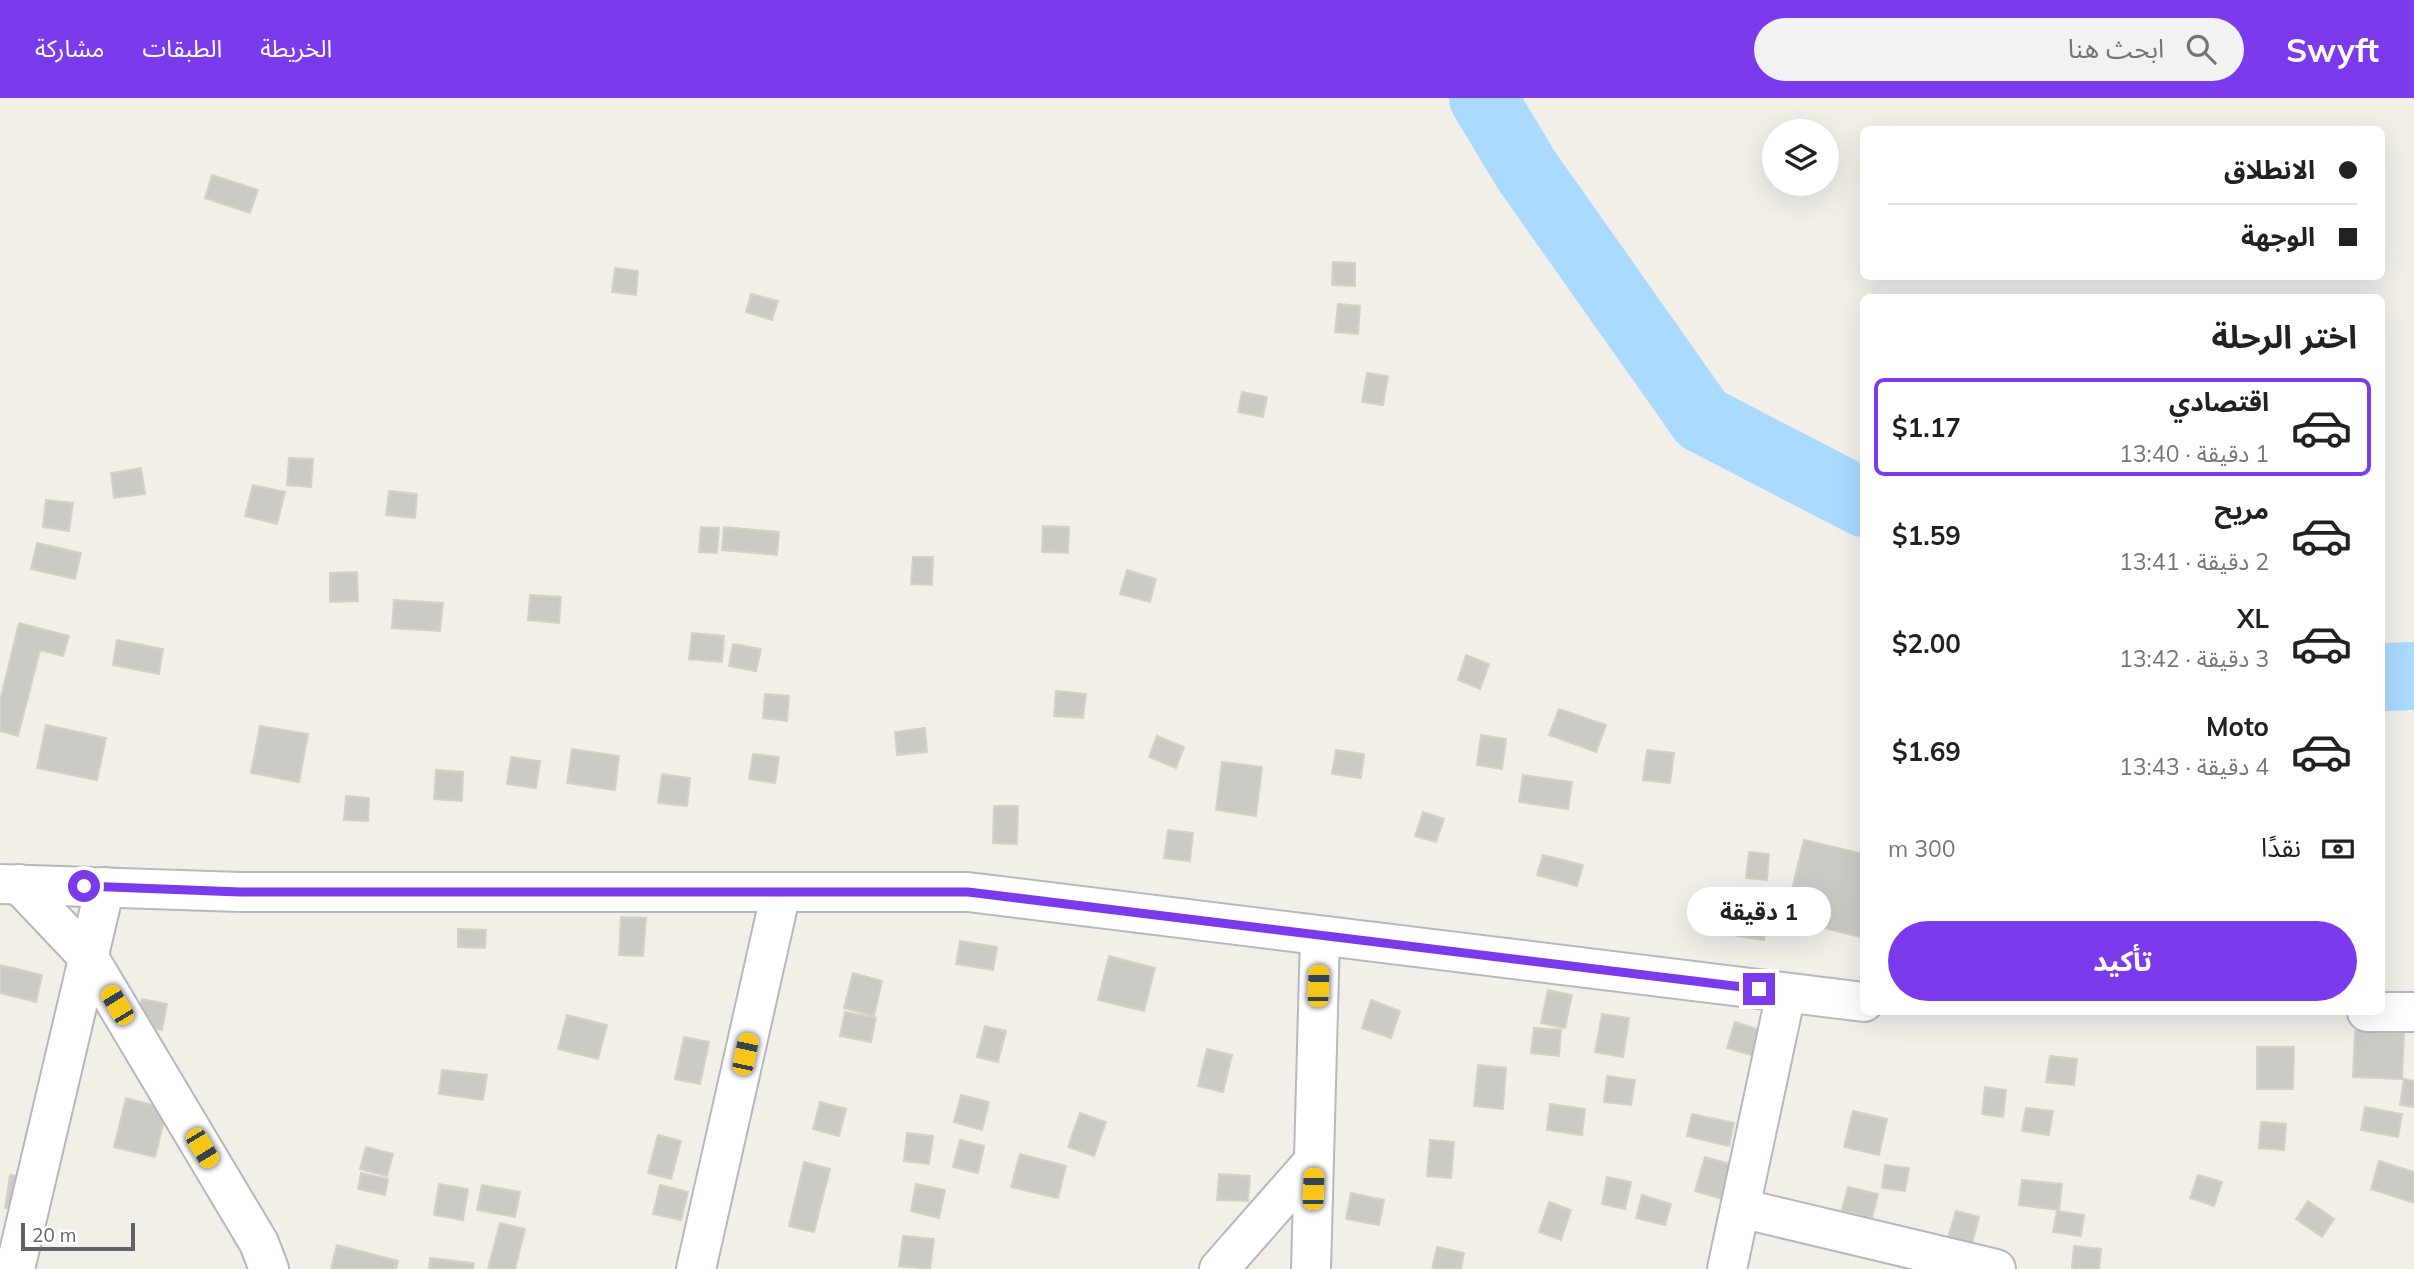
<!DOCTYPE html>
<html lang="ar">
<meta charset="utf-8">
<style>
:root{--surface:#fff;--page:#f2f2f2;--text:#202124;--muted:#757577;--line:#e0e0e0;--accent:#7c3aed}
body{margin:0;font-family:Mulish,"Noto Sans Arabic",sans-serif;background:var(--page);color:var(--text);direction:rtl;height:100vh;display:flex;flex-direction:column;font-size:26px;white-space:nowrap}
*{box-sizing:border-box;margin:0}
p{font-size:23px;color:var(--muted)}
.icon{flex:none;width:38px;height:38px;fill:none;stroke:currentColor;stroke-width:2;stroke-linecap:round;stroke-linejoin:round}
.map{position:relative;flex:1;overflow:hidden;direction:ltr}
.panel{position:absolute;left:1860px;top:196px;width:525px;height:721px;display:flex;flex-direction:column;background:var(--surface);border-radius:10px;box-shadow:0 7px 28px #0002;direction:rtl}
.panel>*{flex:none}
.guide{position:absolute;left:1860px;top:28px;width:525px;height:154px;border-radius:10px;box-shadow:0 7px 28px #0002;direction:rtl;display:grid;align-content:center;height:154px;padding:0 28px;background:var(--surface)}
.buttons{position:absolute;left:1762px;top:21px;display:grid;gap:14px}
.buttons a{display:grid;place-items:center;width:77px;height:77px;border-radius:50%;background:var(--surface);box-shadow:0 7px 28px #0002;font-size:35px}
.scale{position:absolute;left:21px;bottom:18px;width:114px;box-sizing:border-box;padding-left:7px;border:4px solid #5f6368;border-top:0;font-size:19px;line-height:24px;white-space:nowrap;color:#5f6368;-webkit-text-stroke:5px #fff;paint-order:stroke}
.end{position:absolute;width:32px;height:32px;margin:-16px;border:9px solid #7c3aed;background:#fff;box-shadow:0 0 0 4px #fff}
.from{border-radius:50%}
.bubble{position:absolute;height:49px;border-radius:24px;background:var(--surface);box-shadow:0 7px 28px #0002;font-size:23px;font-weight:700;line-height:49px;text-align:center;direction:rtl}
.car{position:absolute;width:21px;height:42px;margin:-21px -10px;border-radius:9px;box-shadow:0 0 5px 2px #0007;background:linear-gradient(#f5c518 24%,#345 0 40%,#f5c518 0 76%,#345 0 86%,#f5c518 0)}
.guide b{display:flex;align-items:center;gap:24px;height:66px;font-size:26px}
.guide b+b{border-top:2px solid var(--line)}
.guide i{width:18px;height:18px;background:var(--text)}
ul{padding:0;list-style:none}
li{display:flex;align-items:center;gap:21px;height:98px;margin:0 14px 10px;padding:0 14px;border:4px solid transparent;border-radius:10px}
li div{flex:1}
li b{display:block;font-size:26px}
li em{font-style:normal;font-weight:700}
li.current{border-color:var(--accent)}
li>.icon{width:63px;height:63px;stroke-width:1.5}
h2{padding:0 28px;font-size:32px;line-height:84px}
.pay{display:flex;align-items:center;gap:18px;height:77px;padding:0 28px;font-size:26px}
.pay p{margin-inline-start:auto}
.primary-button{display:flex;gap:14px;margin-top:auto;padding:14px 28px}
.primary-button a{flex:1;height:80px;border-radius:42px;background:var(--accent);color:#fff;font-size:28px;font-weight:700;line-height:80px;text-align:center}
header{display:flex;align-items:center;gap:42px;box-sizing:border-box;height:98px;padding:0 35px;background:var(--accent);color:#fff}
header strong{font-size:33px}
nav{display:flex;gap:38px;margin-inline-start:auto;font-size:24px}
.search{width:490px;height:63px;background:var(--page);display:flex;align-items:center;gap:18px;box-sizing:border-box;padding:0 24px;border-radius:38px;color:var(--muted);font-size:26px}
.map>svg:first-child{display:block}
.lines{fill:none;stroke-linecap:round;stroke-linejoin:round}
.river{stroke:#aadaff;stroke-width:68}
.building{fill:#cccac5;stroke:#d6d1c6;stroke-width:2}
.street-casing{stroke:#b5b8bc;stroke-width:42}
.street{stroke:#fff;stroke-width:38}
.route{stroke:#7c3aed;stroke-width:9}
</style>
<header>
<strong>Swyft</strong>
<div class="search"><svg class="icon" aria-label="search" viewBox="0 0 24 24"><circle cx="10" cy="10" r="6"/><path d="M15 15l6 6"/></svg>ابحث هنا</div>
<nav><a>الخريطة</a><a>الطبقات</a><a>مشاركة</a></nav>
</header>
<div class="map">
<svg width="2414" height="1171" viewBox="0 0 2414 1171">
<rect width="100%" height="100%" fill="#f1efe8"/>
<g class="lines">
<g class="river">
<path d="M1483 0 1527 73 1702 321 1864 405"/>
<path d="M2382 579 2414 578"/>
</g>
</g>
<g class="building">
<path d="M212 77 258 92 250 115 205 100Z"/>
<path d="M1333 164 1355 165V188L1332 187Z"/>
<path d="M615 170 638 173 636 197 612 194Z"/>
<path d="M751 196 778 203 772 222 746 214Z"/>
<path d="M1338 206 1360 208 1358 236 1335 234Z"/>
<path d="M1367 275 1388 278 1383 307 1362 304Z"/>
<path d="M1242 294 1267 299 1263 319 1238 314Z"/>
<path d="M289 360 313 361 311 389 287 387Z"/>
<path d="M141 370 145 396 114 400 111 375Z"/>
<path d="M253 387 285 394 277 426 245 418Z"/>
<path d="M389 393 417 396 415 420 386 417Z"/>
<path d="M46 402 73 405 69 433 43 429Z"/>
<path d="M1043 428 1069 429 1068 455 1042 454Z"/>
<path d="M701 429 719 430 717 455 699 454Z"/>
<path d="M724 429 779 434 777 457 722 452Z"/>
<path d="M37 445 81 455 75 481 31 471Z"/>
<path d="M913 459H933L932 487 911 486Z"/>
<path d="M1127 472 1156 481 1150 504 1120 496Z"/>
<path d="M357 474 358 503 330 504V475Z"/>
<path d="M530 497 561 499 559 525 528 522Z"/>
<path d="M394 502 443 505 440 533 392 530Z"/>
<path d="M19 525 69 538 63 558 40 552 18 638 0 633V603Z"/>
<path d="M692 535 724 538 722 564 689 561Z"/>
<path d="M117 542 163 551 159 576 113 567Z"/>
<path d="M733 546 761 551 756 573 729 568Z"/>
<path d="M1466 557 1489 566 1480 591 1458 582Z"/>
<path d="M1056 593 1086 596 1083 620 1054 618Z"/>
<path d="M765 596 789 598 787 623 763 620Z"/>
<path d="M1559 611 1606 627 1596 654 1549 637Z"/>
<path d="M46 627 106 640 97 682 37 670Z"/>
<path d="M260 628 308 636 299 684 251 675Z"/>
<path d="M925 630 927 654 897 657 895 634Z"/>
<path d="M1481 637 1506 641 1502 671 1477 667Z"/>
<path d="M1157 638 1184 649 1176 670 1149 659Z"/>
<path d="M572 651 619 658 615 692 567 685Z"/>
<path d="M1336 652 1364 656 1361 680 1332 676Z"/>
<path d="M1647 652 1674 655 1670 685 1643 682Z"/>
<path d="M753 656 779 659 775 685 749 681Z"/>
<path d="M511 659 540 663 536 690 507 686Z"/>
<path d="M1222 664 1262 669 1256 718 1216 712Z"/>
<path d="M436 672 463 674 462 703 434 701Z"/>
<path d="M662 676 690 680 687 708 658 705Z"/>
<path d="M1523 677 1572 684 1568 711 1519 704Z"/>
<path d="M346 698 369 700 368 723 344 722Z"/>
<path d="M994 708H1018L1017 746 993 745Z"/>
<path d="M1423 714 1444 721 1436 744 1415 738Z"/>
<path d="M1168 732 1193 735 1190 763 1164 760Z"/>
<path d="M1804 742 1864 756V840L1785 820Z"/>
<path d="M1749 754 1769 756 1767 782 1746 780Z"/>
<path d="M1543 757 1583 767 1577 788 1537 777Z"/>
<path d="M1740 808 1767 811 1764 842 1737 838Z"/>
<path d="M621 819 646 820 643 858 619 857Z"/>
<path d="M458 831 486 832 485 850 458 849Z"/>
<path d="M960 843 997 849 993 872 956 866Z"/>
<path d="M1109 858 1155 870 1144 913 1098 902Z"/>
<path d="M0 867 42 877 36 904 0 895Z"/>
<path d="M853 875 882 883 874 918 844 910Z"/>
<path d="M1548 892 1572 897 1565 930 1541 925Z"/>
<path d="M142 901 167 906 162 932 136 927Z"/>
<path d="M1371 902 1400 913 1391 940 1362 930Z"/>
<path d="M845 914 876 920 871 944 840 938Z"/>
<path d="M1602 916 1629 920 1623 959 1595 954Z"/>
<path d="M567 917 607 927 598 961 558 951Z"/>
<path d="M1735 924 1763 933 1755 958 1727 950Z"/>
<path d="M985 928 1006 933 998 964 977 959Z"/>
<path d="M1534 930 1561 932 1559 958 1531 955Z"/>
<path d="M2355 933 2404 935 2402 981 2353 979Z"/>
<path d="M684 939 709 944 700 986 675 981Z"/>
<path d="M2257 949H2294L2293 991H2257Z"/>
<path d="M1207 951 1232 957 1223 994 1198 988Z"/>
<path d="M2050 958 2077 961 2074 987 2046 984Z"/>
<path d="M1478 967 1506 970 1503 1011 1474 1008Z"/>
<path d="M442 972 487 977 483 1002 439 996Z"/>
<path d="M1607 978 1635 982 1631 1007 1604 1004Z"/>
<path d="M2404 981 2414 983V1009L2400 1007Z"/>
<path d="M1985 989 2006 992 2003 1019 1982 1016Z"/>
<path d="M961 997 989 1004 982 1032 954 1024Z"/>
<path d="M126 1000 167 1011 155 1059 114 1049Z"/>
<path d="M820 1004 846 1011 839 1038 813 1031Z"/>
<path d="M1550 1006 1585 1011 1582 1037 1547 1032Z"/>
<path d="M2365 1009 2402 1016 2398 1039 2361 1032Z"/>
<path d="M2026 1010 2053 1013 2049 1037 2022 1033Z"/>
<path d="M1853 1013 1887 1021 1879 1057 1844 1049Z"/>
<path d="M1080 1015 1106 1024 1094 1058 1068 1049Z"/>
<path d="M1692 1016 1734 1025 1729 1048 1687 1038Z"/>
<path d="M2261 1024 2286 1026 2284 1052 2259 1050Z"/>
<path d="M907 1035 933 1038 929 1066 904 1063Z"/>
<path d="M658 1037 681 1043 671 1081 648 1075Z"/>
<path d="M960 1042 984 1048 978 1075 953 1069Z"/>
<path d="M1430 1042 1454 1044 1451 1080 1427 1078Z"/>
<path d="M366 1049 393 1056 387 1078 360 1071Z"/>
<path d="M1020 1056 1066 1068 1058 1100 1011 1089Z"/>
<path d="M1705 1059 1733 1067 1723 1101 1695 1093Z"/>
<path d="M2379 1063 2414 1074V1105L2371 1091Z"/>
<path d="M804 1064 830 1071 814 1134 789 1128Z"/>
<path d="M1885 1067 1909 1070 1905 1093 1882 1090Z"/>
<path d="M361 1075 388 1081 385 1097 358 1091Z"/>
<path d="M1219 1076 1250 1078 1248 1103 1217 1102Z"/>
<path d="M10 1077 43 1082 38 1115 5 1110Z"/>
<path d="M2198 1077 2222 1084 2214 1108 2190 1100Z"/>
<path d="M1607 1079 1631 1084 1625 1111 1602 1106Z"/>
<path d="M2022 1082 2062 1086 2059 1112 2019 1107Z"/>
<path d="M439 1086 468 1091 463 1122 434 1117Z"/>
<path d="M916 1086 945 1092 939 1120 911 1113Z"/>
<path d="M482 1087 520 1094 515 1119 477 1112Z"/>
<path d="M660 1087 688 1094 681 1122 653 1116Z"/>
<path d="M1848 1089 1878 1096 1872 1120 1842 1112Z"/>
<path d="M1351 1095 1384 1102 1379 1127 1346 1121Z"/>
<path d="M1642 1097 1671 1106 1665 1127 1636 1120Z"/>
<path d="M2308 1103 2334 1121 2322 1139 2296 1121Z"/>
<path d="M1549 1104 1571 1112 1561 1142 1539 1134Z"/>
<path d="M1956 1113 1979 1119 1972 1146 1948 1140Z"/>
<path d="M2057 1113 2084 1117 2081 1138 2053 1134Z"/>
<path d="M500 1125 525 1131 515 1171H488Z"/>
<path d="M903 1138 934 1141 930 1171 899 1168Z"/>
<path d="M337 1147 398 1163 396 1171H331Z"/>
<path d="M2074 1148 2101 1151 2099 1171H2072Z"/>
<path d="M1437 1149 1464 1155 1461 1171H1432Z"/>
<path d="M430 1160 474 1165 473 1171H429Z"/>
</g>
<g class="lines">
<defs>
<g id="street">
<path d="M0 786 240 794H968L1864 904"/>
<path d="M19 786 89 860 259 1145 269 1171"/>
<path d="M2367 914H2414"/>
<path d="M1740 1110 1996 1171"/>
<path d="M15 1171 105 789"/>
<path d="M696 1171 781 794"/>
<path d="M1219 1171 1313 1064"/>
<path d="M1311 1171 1320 838"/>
<path d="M1727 1171 1786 895"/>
</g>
</defs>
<use href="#street" class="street-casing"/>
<use href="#street" class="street"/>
</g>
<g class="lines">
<path class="route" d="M84 788 240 794H968L1759 891"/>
</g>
</svg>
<div class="buttons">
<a><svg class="icon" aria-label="layers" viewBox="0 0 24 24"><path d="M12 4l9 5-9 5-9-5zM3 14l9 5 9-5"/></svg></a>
</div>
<div class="scale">20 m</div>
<i class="end from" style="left:84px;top:788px"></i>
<i class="end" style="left:1759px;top:891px"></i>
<div class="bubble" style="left:1687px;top:789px;width:144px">1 دقيقة</div>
<i class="car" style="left:1318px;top:888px;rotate:2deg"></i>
<i class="car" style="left:117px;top:907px;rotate:329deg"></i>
<i class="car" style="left:745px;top:956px;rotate:12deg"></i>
<i class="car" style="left:202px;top:1050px;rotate:149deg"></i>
<i class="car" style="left:1313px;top:1091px;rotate:2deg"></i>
<div class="guide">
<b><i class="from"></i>الانطلاق</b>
<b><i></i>الوجهة</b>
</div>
<section class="panel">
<h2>اختر الرحلة</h2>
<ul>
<li class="current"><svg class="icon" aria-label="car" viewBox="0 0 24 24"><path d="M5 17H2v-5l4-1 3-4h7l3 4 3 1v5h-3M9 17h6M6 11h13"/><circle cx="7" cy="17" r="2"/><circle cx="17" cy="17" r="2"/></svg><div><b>اقتصادي</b><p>1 دقيقة · 13:40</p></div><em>$1.17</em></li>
<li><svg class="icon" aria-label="car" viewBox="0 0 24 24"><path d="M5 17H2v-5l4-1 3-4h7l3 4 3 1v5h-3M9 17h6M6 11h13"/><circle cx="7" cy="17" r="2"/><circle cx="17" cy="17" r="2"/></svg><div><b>مريح</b><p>2 دقيقة · 13:41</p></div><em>$1.59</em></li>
<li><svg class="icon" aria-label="car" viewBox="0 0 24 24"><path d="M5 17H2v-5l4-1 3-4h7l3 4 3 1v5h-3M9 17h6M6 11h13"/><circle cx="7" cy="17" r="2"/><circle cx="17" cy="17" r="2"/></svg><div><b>XL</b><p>3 دقيقة · 13:42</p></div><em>$2.00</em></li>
<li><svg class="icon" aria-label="car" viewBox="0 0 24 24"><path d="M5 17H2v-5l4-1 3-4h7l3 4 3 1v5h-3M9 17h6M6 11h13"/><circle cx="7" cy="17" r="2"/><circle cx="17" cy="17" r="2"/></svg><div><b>Moto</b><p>4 دقيقة · 13:43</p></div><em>$1.69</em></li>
</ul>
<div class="pay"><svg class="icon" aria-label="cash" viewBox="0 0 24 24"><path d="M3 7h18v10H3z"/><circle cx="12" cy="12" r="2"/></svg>نقدًا<p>300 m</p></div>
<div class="primary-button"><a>تأكيد</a></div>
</section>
</div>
